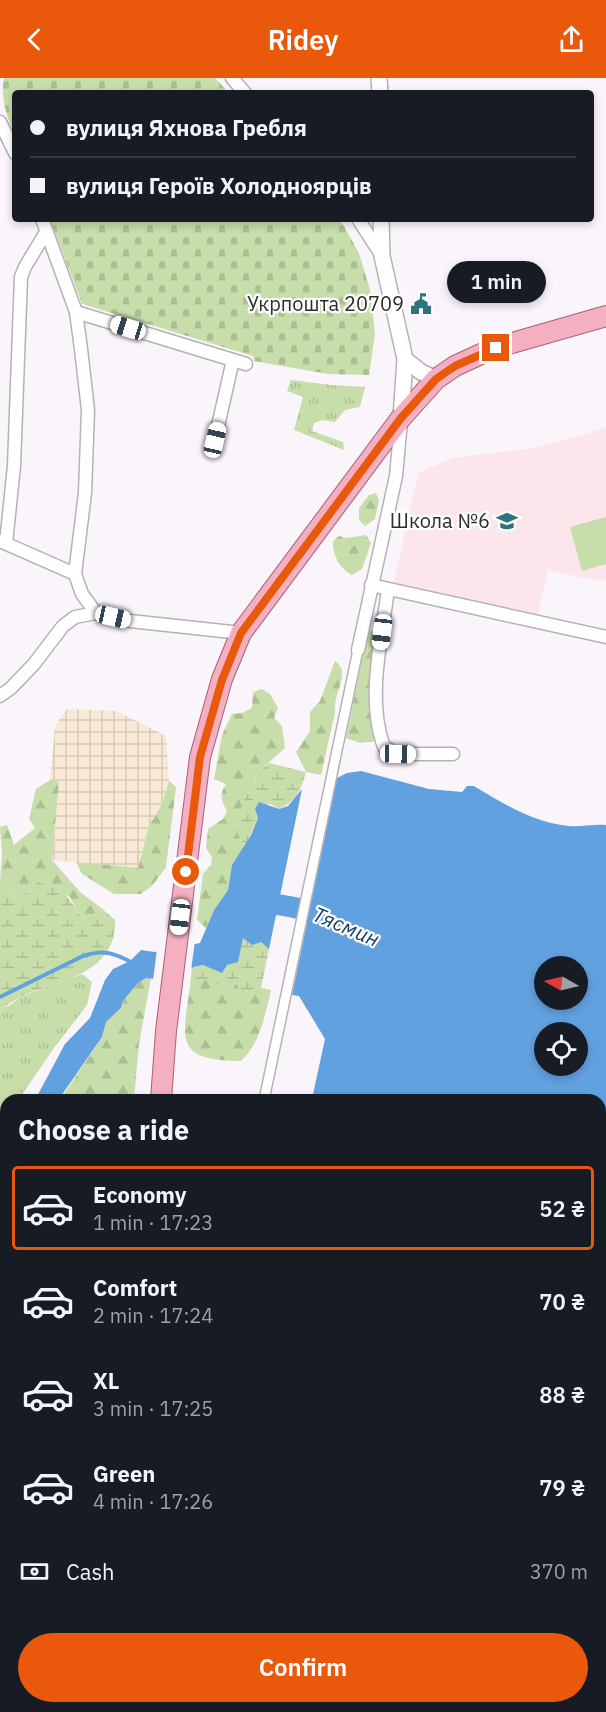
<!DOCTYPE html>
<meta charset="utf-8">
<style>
:root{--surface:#171b24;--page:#242831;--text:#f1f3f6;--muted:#9ea1a6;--line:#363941;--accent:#ea580c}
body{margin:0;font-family:"IBM Plex Sans",sans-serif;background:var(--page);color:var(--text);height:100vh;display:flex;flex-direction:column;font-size:22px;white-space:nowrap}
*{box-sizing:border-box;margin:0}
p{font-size:20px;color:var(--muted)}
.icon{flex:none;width:33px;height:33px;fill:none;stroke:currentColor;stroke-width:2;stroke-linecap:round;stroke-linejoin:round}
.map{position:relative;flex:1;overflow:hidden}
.panel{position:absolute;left:0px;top:1016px;width:606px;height:620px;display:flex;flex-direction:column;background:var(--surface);border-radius:18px 18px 0 0;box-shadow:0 3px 9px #0003}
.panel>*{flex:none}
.top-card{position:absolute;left:12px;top:12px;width:582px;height:132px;border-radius:6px;box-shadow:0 3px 9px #0003;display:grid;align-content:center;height:132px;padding:0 18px;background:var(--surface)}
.needle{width:39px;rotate:278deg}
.buttons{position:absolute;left:534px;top:878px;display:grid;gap:12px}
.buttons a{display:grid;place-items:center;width:54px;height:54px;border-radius:50%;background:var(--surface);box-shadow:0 3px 9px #0003;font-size:30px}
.end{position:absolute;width:27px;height:27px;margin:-14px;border:8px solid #ea580c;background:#fff;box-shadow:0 0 0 3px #fff}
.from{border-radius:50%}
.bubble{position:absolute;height:42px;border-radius:21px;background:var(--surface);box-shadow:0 3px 9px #0003;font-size:20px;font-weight:600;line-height:42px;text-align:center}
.car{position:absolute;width:18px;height:36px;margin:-18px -9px;border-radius:8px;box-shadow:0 0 4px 2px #0007;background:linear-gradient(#fff 24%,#345 0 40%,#fff 0 76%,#345 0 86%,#fff 0)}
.top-card b{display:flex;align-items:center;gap:21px;height:57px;font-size:22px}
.top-card b+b{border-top:2px solid var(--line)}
.top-card i{width:15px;height:15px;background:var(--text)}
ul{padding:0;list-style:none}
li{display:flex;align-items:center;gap:18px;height:84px;margin:0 12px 9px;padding:0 6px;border:3px solid transparent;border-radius:6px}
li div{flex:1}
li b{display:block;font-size:22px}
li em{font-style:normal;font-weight:600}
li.selected{border-color:var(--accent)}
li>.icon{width:54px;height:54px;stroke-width:1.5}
h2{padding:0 18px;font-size:27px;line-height:72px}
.pay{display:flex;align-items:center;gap:15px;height:66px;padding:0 18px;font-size:22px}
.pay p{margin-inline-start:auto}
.button{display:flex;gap:12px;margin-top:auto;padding:12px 18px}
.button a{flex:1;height:69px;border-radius:36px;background:var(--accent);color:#fff;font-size:24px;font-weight:600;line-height:69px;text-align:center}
header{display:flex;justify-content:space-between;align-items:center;height:78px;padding:0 18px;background:var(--accent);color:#fff;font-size:27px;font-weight:600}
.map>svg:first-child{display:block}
.industrial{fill:url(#industrial-grid)}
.education{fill:#fce6eb}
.grass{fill:url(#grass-tufts)}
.forest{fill:url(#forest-firs)}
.wetland{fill:url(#wetland-marsh)}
.cemetery{fill:url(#cemetery-stones)}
.park{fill:url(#park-crowns)}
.pitch{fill:#c7deaa}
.water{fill:#62a1e0;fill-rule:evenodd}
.pier{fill:#faf4fb}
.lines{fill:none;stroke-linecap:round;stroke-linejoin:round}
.stream{stroke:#62a1e0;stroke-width:4}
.river{stroke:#62a1e0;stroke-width:21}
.pedestrian-casing{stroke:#b6b1b7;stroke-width:12}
.minor-casing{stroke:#b6b1b7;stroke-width:15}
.tertiary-casing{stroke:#b6b1b7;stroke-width:18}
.primary-casing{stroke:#aa5f73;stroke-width:22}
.pedestrian{stroke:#fff;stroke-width:9}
.minor{stroke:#fff;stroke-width:12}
.tertiary{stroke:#fff;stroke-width:15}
.primary{stroke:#f4b0c1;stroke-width:20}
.route{stroke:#ea580c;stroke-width:8}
.labels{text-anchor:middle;stroke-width:4.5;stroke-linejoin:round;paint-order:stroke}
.poi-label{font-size:20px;fill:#2e2c2e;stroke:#fff;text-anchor:end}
.water-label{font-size:21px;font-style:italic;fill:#14416b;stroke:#fff}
</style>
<header><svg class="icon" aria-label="back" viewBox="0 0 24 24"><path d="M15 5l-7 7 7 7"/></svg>Ridey<svg class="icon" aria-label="share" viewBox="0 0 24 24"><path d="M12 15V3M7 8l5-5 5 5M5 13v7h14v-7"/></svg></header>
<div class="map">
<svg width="606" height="1634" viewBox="0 0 606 1634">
<defs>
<pattern id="industrial-grid" width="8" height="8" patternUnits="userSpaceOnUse" patternTransform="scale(1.5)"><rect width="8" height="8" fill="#f9ead7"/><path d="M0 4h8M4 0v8" fill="none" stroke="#d6c9b9"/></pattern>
<pattern id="grass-tufts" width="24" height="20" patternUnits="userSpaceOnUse" patternTransform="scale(1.5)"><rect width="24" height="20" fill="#c7deaa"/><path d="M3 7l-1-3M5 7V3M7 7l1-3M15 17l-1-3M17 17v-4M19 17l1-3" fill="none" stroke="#abbf93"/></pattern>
<pattern id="forest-firs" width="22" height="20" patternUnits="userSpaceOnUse" patternTransform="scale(1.5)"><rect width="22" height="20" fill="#c7deaa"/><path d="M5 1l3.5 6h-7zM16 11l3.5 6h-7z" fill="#abbf93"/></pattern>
<pattern id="wetland-marsh" width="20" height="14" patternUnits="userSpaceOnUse" patternTransform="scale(1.5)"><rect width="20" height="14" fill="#c7deaa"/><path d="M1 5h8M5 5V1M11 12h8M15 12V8" fill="none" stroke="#abbf93"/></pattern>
<pattern id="cemetery-stones" width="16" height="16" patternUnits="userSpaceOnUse" patternTransform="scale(1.5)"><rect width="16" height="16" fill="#c7deaa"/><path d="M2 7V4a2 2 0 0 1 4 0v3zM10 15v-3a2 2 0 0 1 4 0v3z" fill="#abbf93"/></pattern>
<pattern id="park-crowns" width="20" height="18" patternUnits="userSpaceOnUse" patternTransform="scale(1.5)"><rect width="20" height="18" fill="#c7deaa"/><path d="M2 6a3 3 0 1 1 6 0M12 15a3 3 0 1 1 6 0" fill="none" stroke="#abbf93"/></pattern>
</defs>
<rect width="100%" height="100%" fill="#faf4fb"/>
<path class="industrial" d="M67 631 116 633 166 658 169 703 162 726 149 748 138 791 52 782 59 705 50 702 55 648Z"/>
<path class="education" d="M606 350V501L598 503 548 492 538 537 394 504 418 395 453 380 535 370Z"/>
<g class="grass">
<path d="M291 302 332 307 365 309 360 329 345 332 335 344 322 342 314 345 312 353 343 364 344 372 294 352 303 319 287 313Z"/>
<path d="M82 896 92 904 87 927 54 970 19 1021 6 1022V1038L0 1043V931L10 927 20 919Z"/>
</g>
<g class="forest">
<path d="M376 415 379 423 375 441 365 448 359 442V430L369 417Z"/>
<path d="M366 457 371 465 362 491 352 497C340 491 332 476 333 463L339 458 346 460Z"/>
<path d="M370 553 377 554 370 637 375 663 360 665 346 660 365 565Z"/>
<path d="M335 583C352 595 333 613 335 634L321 697 306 694 296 674 310 653V634L320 623Z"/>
<path d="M262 611 270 616 278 630 274 640 282 648 285 670 256 696 255 708 245 719 237 754 245 768 232 787 228 812 214 832 206 850 197 842 203 796 211 787 212 779 206 770 208 751 223 741 227 733C221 722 219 717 226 706L214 701 222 657 232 636 242 635 252 630 253 614Z"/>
<path d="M50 702 59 704 52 782 80 814 100 829 95 839 81 841 70 819 38 805 26 816 16 817 0 803 2 777 0 749 7 747 14 767 35 750 29 741 36 711Z"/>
<path d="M169 703 176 709 166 789 152 808 141 816H114L82 796 76 784 138 790 149 748 162 726Z"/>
<path d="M146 900H151L139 966 134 1021 60 1022 102 959 106 944 121 930 123 923 138 905Z"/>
<path d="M209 900 234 902 247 914 261 910 271 912C265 937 260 966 241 983 173 982 183 962 190 908L200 901Z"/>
<path d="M6 1103V1324L0 1321V1112Z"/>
</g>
<g class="wetland">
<path d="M269 685 306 694C302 710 296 724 279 731L270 726 255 731 258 740 245 768 237 754 238 737 245 719 255 708 256 696Z"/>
<path d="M0 803 16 817 26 816 38 804C66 812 67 817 82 841L95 838 100 829 115 842C117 894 63 902 24 917 15 921 9 927 0 931Z"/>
<path d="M243 859 261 864 269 871 261 910 248 914 239 911 234 902 223 910C208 900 205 897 190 908L192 889 203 887 213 890Z"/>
<path d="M0 1321 6 1324V1548L0 1546Z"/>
</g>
<g class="cemetery">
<path d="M4 0H215L229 15H15V57C7 40 0 18 4 0Z"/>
<path d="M50 141H340L359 175 370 212 375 256 369 297 328 296 254 283 253 278 82 226Z"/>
</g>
<path class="park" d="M0 1546 6 1548V1629H78L77 1634H0Z"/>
<path class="pitch" d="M606 439V486L582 493 570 449Z"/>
<g class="water">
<path d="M361 693 429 711 462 714 467 708H474C502 725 535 745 569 748 580 749 594 746 606 747V1598L600 1600V1022L312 1021 325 961 299 918 292 917 337 700 347 695ZM544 888H578V921H544ZM544 954H578V987H544Z"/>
<path d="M302 711 269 871 261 864 252 867 243 860 238 884 227 887 222 895 203 887 158 896 156 901 146 900 138 905 123 923 121 930 106 944 102 959 59 1021 35 1022 65 966 90 940 105 902 113 891 130 883 141 872 155 874 200 865 214 832 228 812 232 787 251 757 258 740 255 731 259 724 279 731 288 728Z"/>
<path d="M202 1629H564L550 1634H203Z"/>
</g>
<path class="pier" d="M195 863 191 892 160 898 158 903H153L157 871Z"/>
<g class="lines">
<path class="stream" d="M0 919 83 878C104 871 114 875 133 885"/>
<path class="river" d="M250 827C279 823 310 832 336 844"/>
<defs>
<path id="pedestrian" d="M264 1022 358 572"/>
<g id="minor">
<path d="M232 0 245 15"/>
<path d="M0 44 15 75"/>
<path d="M42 141 76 234 81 271 88 332 85 415 75 496 82 516 96 535"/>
<path d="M358 141 382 178"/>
<path d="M76 234 246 286"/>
<path d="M215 361 233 282"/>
<path d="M0 463 75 496"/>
<path d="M6 465 14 388 21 199 25 189 46 154"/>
<path d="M371 507 606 559"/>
<path d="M388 511C382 561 366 620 384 669L398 676H453"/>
<path d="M358 572 396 398 401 343"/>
<path d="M0 618 11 610 34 586 63 548 75 539 96 535 130 543 241 555"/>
</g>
<g id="tertiary">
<path d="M379 0 380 15"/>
<path d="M381 141 382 178 405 281 401 340"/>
<path d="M405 281 421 294 436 301"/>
</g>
<g id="primary">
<path d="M161 1022 166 953 200 679 222 601 241 555 401 340 436 301 455 288 481 276 512 265 606 238"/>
<path d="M108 1634 109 1629"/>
</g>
</defs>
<use href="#pedestrian" class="pedestrian-casing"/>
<use href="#minor" class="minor-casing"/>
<use href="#tertiary" class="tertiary-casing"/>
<use href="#primary" class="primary-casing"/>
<use href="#pedestrian" class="pedestrian"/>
<use href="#minor" class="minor"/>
<use href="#tertiary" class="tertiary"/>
<use href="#primary" class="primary"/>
</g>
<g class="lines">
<path class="route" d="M186 794 200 679 222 602 241 555 401 340 436 301 455 288 496 270"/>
</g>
<defs>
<symbol id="civic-bare" viewBox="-9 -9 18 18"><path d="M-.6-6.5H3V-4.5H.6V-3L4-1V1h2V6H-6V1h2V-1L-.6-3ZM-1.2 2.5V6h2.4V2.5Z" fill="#2c757c" stroke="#fff" stroke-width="2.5" paint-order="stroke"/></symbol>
<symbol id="school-bare" viewBox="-9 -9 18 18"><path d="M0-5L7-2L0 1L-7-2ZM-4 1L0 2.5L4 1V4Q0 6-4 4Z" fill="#2c757c" stroke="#fff" stroke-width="2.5" paint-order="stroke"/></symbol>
</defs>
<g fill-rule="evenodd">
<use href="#civic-bare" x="406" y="211" width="30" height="30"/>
<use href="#school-bare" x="492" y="428" width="30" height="30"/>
</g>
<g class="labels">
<g class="poi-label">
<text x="404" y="233">Укрпошта 20709</text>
<text x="490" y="450">Школа №6</text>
</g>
<g class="water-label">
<text transform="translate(346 849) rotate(23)" y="7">Тясмин</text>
</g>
</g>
</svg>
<div class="buttons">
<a><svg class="needle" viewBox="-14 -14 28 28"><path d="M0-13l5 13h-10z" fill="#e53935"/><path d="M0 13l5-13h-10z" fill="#9ea1a6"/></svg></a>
<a><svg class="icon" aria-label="locate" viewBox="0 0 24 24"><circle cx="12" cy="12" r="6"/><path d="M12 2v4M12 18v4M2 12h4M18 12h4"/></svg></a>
</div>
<i class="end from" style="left:186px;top:794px"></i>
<i class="end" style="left:496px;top:270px"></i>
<div class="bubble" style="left:447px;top:183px;width:99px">1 min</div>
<i class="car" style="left:128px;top:250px;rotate:287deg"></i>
<i class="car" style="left:215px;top:362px;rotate:13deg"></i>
<i class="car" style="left:113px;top:539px;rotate:103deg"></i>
<i class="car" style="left:382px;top:554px;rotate:187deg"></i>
<i class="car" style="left:398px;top:676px;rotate:91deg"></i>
<i class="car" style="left:180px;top:839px;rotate:187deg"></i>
<div class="top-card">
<b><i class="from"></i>вулиця Яхнова Гребля</b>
<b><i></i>вулиця Героїв Холодноярців</b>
</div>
<section class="panel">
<h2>Choose a ride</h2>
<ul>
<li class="selected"><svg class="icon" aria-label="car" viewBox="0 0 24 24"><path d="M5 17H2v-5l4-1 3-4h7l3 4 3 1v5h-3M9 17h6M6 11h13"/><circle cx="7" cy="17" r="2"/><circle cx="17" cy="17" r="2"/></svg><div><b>Economy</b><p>1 min · 17:23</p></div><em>52 ₴</em></li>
<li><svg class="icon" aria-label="car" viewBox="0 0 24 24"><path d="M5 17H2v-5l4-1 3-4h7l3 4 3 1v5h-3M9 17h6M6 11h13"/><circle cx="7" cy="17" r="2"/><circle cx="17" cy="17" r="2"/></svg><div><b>Comfort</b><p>2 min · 17:24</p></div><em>70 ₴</em></li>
<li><svg class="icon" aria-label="car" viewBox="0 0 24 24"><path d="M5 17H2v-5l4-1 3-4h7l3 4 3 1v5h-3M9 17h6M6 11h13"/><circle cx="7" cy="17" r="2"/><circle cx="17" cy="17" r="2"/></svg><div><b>XL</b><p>3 min · 17:25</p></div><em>88 ₴</em></li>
<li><svg class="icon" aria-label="car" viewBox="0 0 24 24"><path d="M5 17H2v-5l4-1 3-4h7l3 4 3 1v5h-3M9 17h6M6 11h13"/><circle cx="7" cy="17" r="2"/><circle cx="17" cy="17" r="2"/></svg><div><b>Green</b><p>4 min · 17:26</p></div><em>79 ₴</em></li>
</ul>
<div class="pay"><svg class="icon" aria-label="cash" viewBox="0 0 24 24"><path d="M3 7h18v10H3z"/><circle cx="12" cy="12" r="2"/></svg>Cash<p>370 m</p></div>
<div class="button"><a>Confirm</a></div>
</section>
</div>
